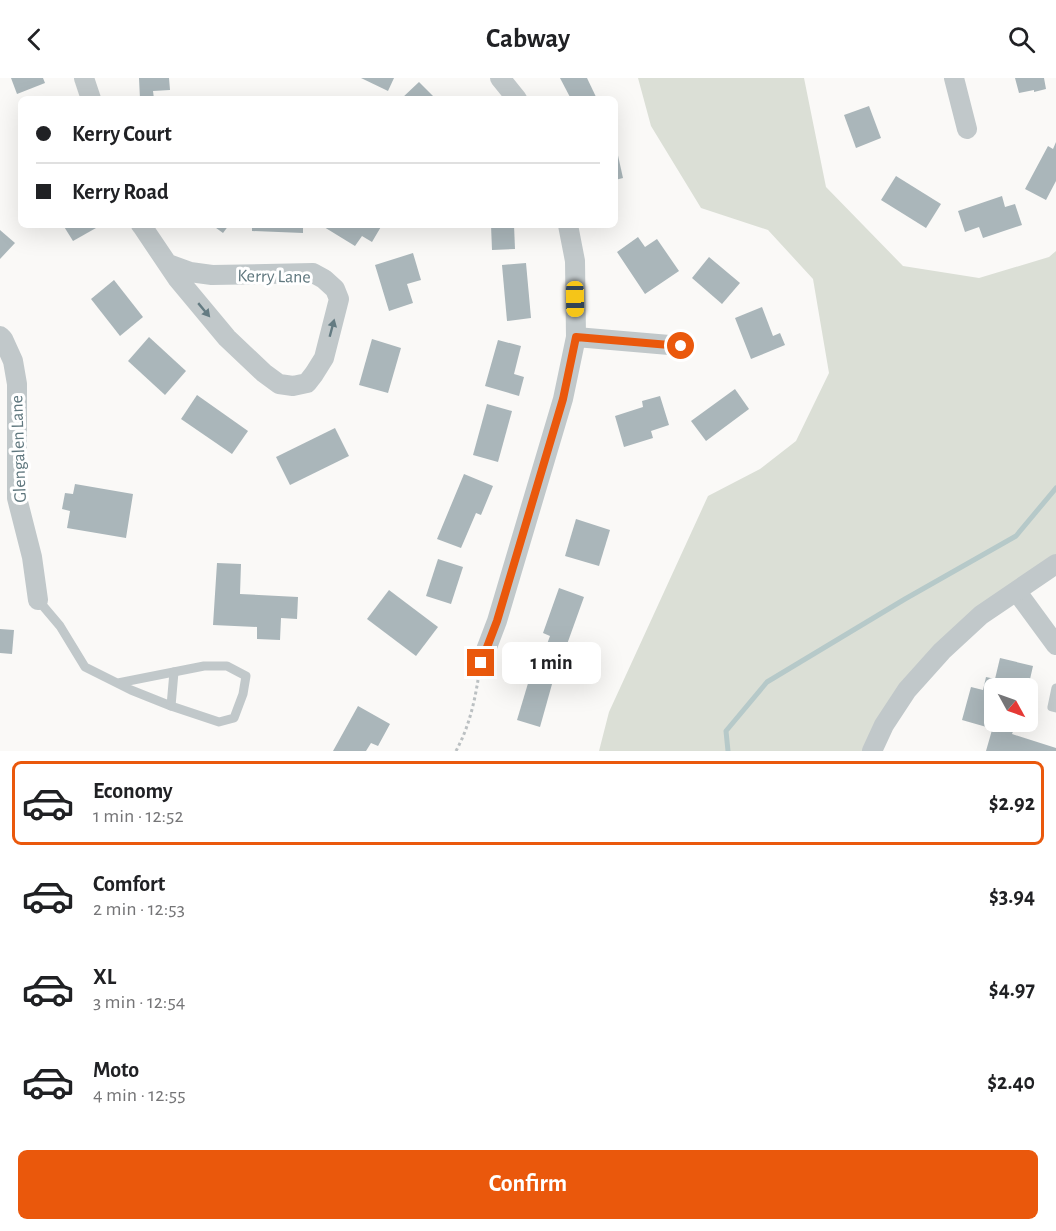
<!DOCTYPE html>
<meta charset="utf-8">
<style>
:root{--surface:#fff;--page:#f2f2f2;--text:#202124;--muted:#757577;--line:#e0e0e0;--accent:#ea580c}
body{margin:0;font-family:"Alegreya Sans",sans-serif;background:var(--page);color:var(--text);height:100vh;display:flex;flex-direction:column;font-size:22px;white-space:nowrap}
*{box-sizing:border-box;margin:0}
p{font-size:20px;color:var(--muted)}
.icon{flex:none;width:33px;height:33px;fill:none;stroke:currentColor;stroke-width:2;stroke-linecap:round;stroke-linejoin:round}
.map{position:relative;height:673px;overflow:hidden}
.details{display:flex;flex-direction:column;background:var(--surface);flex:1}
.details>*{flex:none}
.banner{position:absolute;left:18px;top:18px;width:600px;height:132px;border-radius:9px;box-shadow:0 6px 24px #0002;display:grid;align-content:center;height:132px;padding:0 18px;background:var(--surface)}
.needle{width:39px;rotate:130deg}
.controls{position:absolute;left:984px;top:600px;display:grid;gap:12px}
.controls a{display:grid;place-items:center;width:54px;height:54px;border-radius:9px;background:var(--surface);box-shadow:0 6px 24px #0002;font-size:30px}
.end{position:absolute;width:27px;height:27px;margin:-14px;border:8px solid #ea580c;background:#fff;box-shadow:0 0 0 3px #fff}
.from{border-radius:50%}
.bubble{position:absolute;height:42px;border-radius:9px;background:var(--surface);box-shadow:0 6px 24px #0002;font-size:20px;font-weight:700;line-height:42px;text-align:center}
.car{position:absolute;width:18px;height:36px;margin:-18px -9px;border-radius:8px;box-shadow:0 0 4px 2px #0007;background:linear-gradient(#f5c518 24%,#345 0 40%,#f5c518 0 76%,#345 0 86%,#f5c518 0)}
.banner b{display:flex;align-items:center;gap:21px;height:57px;font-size:22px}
.banner b+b{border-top:2px solid var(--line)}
.banner i{width:15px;height:15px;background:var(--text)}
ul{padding:10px 0 0;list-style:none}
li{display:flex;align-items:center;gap:18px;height:84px;margin:0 12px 9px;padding:0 6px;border:3px solid transparent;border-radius:9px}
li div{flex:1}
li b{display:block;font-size:22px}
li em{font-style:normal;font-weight:700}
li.on{border-color:var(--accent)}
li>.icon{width:54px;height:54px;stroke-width:1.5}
.cta{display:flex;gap:12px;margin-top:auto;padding:12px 18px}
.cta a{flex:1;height:69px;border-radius:9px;background:var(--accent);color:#fff;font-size:24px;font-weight:700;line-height:69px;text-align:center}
header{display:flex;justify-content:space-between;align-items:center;height:78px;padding:0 18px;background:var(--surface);font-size:27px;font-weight:700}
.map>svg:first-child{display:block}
.green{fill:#dbdfd6}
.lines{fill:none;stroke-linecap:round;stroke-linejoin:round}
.stream{stroke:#b6c9c9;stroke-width:5}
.building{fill:#aab6ba}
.path{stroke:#bbc0c2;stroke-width:3;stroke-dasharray:3 3;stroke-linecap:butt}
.service{stroke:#c1c8ca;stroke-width:9}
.minor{stroke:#c1c8ca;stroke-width:20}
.oneway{fill:#647b82}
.route{stroke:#ea580c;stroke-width:8}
.labels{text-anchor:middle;stroke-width:6;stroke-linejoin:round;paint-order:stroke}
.street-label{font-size:18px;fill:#5f777e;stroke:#fff}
</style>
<header><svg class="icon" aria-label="back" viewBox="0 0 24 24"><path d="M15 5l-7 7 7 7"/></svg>Cabway<svg class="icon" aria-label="search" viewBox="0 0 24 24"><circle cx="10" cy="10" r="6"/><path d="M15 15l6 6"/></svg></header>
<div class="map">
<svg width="1056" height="673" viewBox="0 0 1056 673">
<rect width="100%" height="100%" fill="#faf9f7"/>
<path class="green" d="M638 0H804L826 109 903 188 979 200 1049 179 1056 173V486L942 573 872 673H599L609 634 708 418 760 391 796 363 829 295 813 201 768 152 701 130 651 48Z"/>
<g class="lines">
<path class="stream" d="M728 673 726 653 767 604 905 521 1016 458 1056 410"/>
</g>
<g class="building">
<path d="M11 0H43L45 5 17 16Z"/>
<path d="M139 0H169L170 12 153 13 154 21H140Z"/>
<path d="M361 0H394L388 13Z"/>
<path d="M560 0H587L597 21H571Z"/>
<path d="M1015 0H1044L1046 11 1034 14V12L1019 15Z"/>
<path d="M419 4 436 21H401Z"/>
<path d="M869 28 881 60 856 70 844 37Z"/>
<path d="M1056 64V103L1046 122 1025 111 1048 68 1053 71Z"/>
<path d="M617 73 623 100 615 102V74Z"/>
<path d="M896 98 941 126 926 150 881 122Z"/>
<path d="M1002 118 1005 129 1015 126 1022 147 983 160 979 149 965 154 958 133Z"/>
<path d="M63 147H94L96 150 73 163Z"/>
<path d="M212 147H229L223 155Z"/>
<path d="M252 147H303V155L252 153Z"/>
<path d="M325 147H382L372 164 362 158 355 168 324 149Z"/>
<path d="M491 147H514L515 171 492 172Z"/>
<path d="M0 152 15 165 0 181Z"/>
<path d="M638 159 645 169 657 161 679 193 645 216 617 174Z"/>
<path d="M413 175 421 202 407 206 413 225 389 233 375 187Z"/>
<path d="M709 179 740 205 722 226 692 200Z"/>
<path d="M526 185 531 240 507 243 502 187Z"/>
<path d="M114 202 143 239 120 258 91 221Z"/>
<path d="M762 229 773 258 780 255 785 267 751 281 735 240Z"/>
<path d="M149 259 186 293 165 317 128 283Z"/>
<path d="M372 261 401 270 388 315 359 307Z"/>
<path d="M498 262 521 268 514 296 524 299 519 318 485 308Z"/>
<path d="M735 311 749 331 706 363 691 343Z"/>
<path d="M197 317 248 353 232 376 181 341Z"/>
<path d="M660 318 669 347 651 353 653 360 624 369 615 338 643 329 642 323Z"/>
<path d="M487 326 512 333 498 384 473 377Z"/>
<path d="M335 350 349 378 290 407 276 379Z"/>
<path d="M464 396 493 408 481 437 476 435 461 470 437 461Z"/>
<path d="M75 406 133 416 126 460 67 450 70 433 62 431 65 415 73 416Z"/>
<path d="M576 441 610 452 599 488 565 478Z"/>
<path d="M438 481 463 489 451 526 426 518Z"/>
<path d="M217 485 241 486 240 516 298 519 297 541 281 540 280 562 257 561V549L213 547Z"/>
<path d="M559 510 584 519 561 583 543 577 550 558 543 555Z"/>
<path d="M389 512 438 549 416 578 367 541Z"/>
<path d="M0 551 14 552 12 576 0 575Z"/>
<path d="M1000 580 1033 588 1028 610 1016 607V610H994V635L990 650 962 642 971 609 983 612 986 599 995 601Z"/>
<path d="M532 592 554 599 540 649 517 642Z"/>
<path d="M358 628 390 646 378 668 371 665 366 673H333Z"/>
<path d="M994 645 1014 651 1012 656 1056 670V673H986Z"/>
</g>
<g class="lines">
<path class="path" d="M456 673C468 651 474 627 478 602"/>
<g class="service">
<path d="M38 522 60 548 85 589 131 612 171 628 219 644 234 640 243 616 246 598 227 588H204L118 605"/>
<path d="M1056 610 1052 629 1056 630"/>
<path d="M171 628 174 594"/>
</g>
<g class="minor">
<path d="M84 0 91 21"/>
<path d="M500 0 517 21"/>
<path d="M954 0 967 51"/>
<path d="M141 147 142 148 177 200 227 260 264 295 279 306 293 308 307 305 314 296 324 280 339 221 335 211 324 201 313 195 212 197 190 194 168 186"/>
<path d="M0 258 3 261 13 283 17 306V420L32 479 38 522"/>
<path d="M576 259 681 268"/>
<path d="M1017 514 1056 567"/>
<path d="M481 585 497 543 563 321 576 259 575 183 568 147"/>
<path d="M872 673 884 647 907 612 942 573 981 537 1056 486"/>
</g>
</g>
<defs><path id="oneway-solid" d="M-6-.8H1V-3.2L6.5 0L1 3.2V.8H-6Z" transform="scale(1.5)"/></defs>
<g class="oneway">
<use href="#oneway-solid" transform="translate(204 232) rotate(50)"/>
<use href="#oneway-solid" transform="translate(332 250) rotate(-75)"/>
</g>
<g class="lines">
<path class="route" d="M481 585 497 543 563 321 576 259 681 268"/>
</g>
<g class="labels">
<g class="street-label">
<text transform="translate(274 198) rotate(1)" y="6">Kerry Lane</text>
<text transform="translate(18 371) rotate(-92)" y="6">Glengalen Lane</text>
</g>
</g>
</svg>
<div class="controls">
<a><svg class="needle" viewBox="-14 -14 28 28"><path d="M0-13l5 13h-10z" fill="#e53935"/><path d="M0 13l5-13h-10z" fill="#757577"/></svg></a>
</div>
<i class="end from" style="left:681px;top:268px"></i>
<i class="end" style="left:481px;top:585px"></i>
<div class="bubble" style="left:502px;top:564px;width:99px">1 min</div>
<i class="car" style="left:575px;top:221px;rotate:179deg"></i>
<div class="banner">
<b><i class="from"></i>Kerry Court</b>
<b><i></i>Kerry Road</b>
</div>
</div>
<section class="details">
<ul>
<li class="on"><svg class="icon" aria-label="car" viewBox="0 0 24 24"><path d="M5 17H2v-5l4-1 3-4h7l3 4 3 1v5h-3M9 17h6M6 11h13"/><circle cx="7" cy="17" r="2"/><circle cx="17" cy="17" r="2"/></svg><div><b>Economy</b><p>1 min · 12:52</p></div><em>$2.92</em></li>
<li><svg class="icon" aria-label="car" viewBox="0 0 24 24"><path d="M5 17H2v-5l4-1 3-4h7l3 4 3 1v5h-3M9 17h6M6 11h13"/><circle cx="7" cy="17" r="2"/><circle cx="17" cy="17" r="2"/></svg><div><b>Comfort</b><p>2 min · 12:53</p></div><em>$3.94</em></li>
<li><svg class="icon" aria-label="car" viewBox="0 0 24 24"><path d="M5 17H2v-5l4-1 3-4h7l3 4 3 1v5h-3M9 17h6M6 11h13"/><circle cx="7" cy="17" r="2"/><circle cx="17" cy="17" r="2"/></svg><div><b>XL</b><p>3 min · 12:54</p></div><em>$4.97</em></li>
<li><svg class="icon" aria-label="car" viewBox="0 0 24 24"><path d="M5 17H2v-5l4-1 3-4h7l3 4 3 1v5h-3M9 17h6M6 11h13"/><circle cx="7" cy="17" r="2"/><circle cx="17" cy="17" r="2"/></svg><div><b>Moto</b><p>4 min · 12:55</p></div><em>$2.40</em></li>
</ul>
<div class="cta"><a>Confirm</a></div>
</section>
